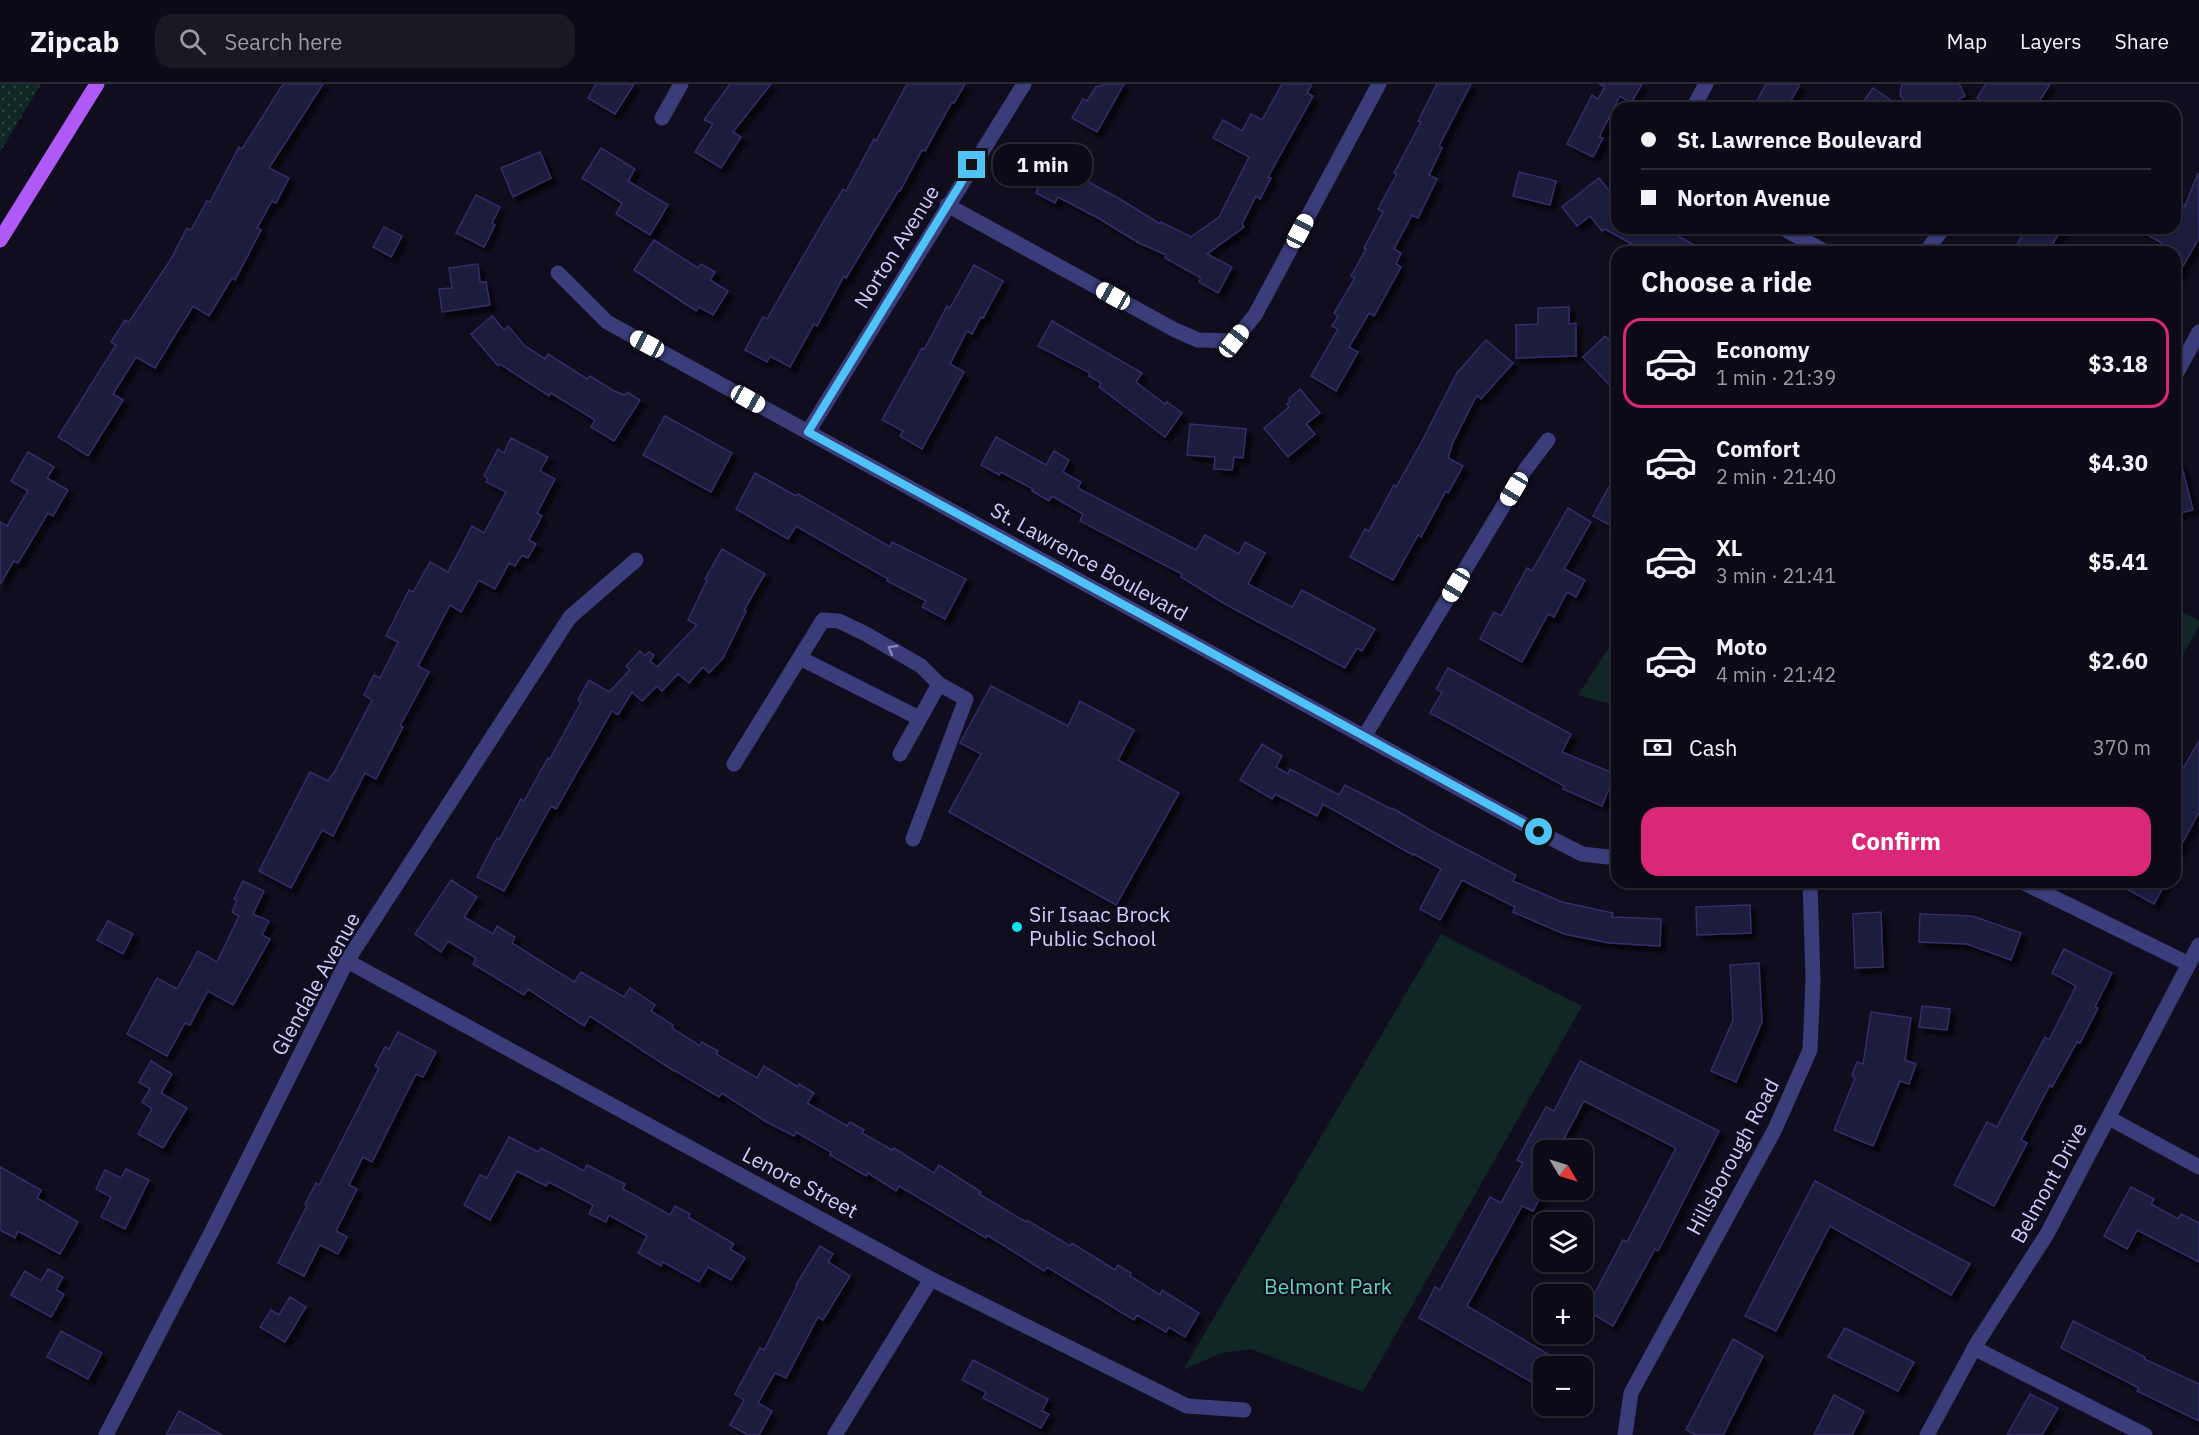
<!DOCTYPE html>
<meta charset="utf-8">
<style>
:root{--surface:#0b0a16;--page:#191823;--text:#f1f3f6;--muted:#9a9aa1;--line:#2b2b35;--accent:#db2777}
body{margin:0;font-family:"IBM Plex Sans",sans-serif;background:var(--page);color:var(--text);height:100vh;display:flex;flex-direction:column;font-size:22px;white-space:nowrap}
*{box-sizing:border-box;margin:0}
p{font-size:20px;color:var(--muted)}
.icon{flex:none;width:33px;height:33px;fill:none;stroke:currentColor;stroke-width:2;stroke-linecap:round;stroke-linejoin:round}
.map{position:relative;flex:1;overflow:hidden}
.side{position:absolute;left:1611px;top:162px;width:570px;height:642px;display:flex;flex-direction:column;background:var(--surface);border-radius:18px;box-shadow:0 2px 4px #0004,0 0 0 2px var(--line)}
.side>*{flex:none}
.banner{position:absolute;left:1611px;top:18px;width:570px;height:132px;border-radius:18px;box-shadow:0 2px 4px #0004,0 0 0 2px var(--line);display:grid;align-content:center;height:132px;padding:0 30px;background:var(--surface)}
.needle{width:39px;rotate:128deg}
.tools{position:absolute;left:1533px;top:1056px;display:grid;gap:12px}
.tools a{display:grid;place-items:center;width:60px;height:60px;border-radius:12px;background:var(--surface);box-shadow:0 2px 4px #0004,0 0 0 2px var(--line);font-size:30px}
.end{position:absolute;width:27px;height:27px;margin:-14px;border:8px solid #4fc3f7;background:#111;box-shadow:0 0 0 3px #111}
.from{border-radius:50%}
.bubble{position:absolute;height:42px;border-radius:18px;background:var(--surface);box-shadow:0 2px 4px #0004,0 0 0 2px var(--line);font-size:20px;font-weight:800;line-height:42px;text-align:center}
.car{position:absolute;width:18px;height:36px;margin:-18px -9px;border-radius:8px;box-shadow:0 0 4px 2px #0007;background:linear-gradient(#fff 24%,#345 0 40%,#fff 0 76%,#345 0 86%,#fff 0)}
.banner b{display:flex;align-items:center;gap:21px;height:57px;font-size:22px}
.banner b+b{border-top:2px solid var(--line)}
.banner i{width:15px;height:15px;background:var(--text)}
ul{padding:0;list-style:none}
li{display:flex;align-items:center;gap:18px;height:90px;margin:0 12px 9px;padding:0 18px;border:3px solid transparent;border-radius:18px}
li div{flex:1}
li b{display:block;font-size:22px}
li em{font-style:normal;font-weight:800}
li.active{border-color:var(--accent)}
li>.icon{width:54px;height:54px;stroke-width:1.5}
h2{padding:0 30px;font-size:27px;line-height:72px}
.pay{display:flex;align-items:center;gap:15px;height:66px;padding:0 30px;font-size:22px}
.pay p{margin-inline-start:auto}
.cta{display:flex;gap:12px;margin-top:auto;padding:12px 30px}
.cta a{flex:1;height:69px;border-radius:18px;background:var(--accent);color:#fff;font-size:24px;font-weight:800;line-height:69px;text-align:center}
header{display:flex;align-items:center;gap:36px;box-sizing:border-box;height:84px;padding:0 30px;background:var(--surface);border-bottom:2px solid var(--line)}
header strong{font-size:28px}
nav{display:flex;gap:33px;margin-inline-start:auto;font-size:21px}
.search{width:420px;height:54px;background:var(--page);display:flex;align-items:center;gap:15px;box-sizing:border-box;padding:0 21px;border-radius:18px;color:var(--muted);font-size:22px}
.map>svg:first-child{display:block}
.grass{fill:url(#grass-dots)}
.green{fill:#102725}
.building{fill:#1e1a3e;stroke:#342d68;stroke-width:1.5;filter:url(#shadow)}
.lines{fill:none;stroke-linecap:round;stroke-linejoin:round}
.minor{stroke:#3a3d7a;stroke-width:15}
.major{stroke:#af5af6;stroke-width:15}
.oneway{stroke:#8484bb}
.route{stroke:#4fc3f7;stroke-width:8}
.poi-dot{fill:#0ce4e8;stroke:#0f0d1e;stroke-width:2}
.labels{text-anchor:middle;stroke-width:4.5;stroke-linejoin:round;paint-order:stroke}
.street-label{font-size:21px;fill:#ceccfc;stroke:#0f0d1e}
.poi-label{font-size:21px;fill:#ceccfc;stroke:#0f0d1e;text-anchor:start}
.park-label{font-size:21px;fill:#5dd7af;stroke:#0f0d1e}
</style>
<header>
<strong>Zipcab</strong>
<div class="search"><svg class="icon" aria-label="search" viewBox="0 0 24 24"><circle cx="10" cy="10" r="6"/><path d="M15 15l6 6"/></svg>Search here</div>
<nav><a>Map</a><a>Layers</a><a>Share</a></nav>
</header>
<div class="map">
<svg width="2199" height="1351" viewBox="0 0 2199 1351">
<defs>
<pattern id="grass-dots" width="8" height="8" patternUnits="userSpaceOnUse" patternTransform="scale(1.5)"><rect width="8" height="8" fill="#102725"/><path d="M2 2h.1M6 6h.1" fill="none" stroke="#324546" stroke-width="1.8" stroke-linecap="round"/></pattern>
<filter id="shadow"><feDropShadow dx="5.5" dy="5.5" stdDeviation="1.5" flood-color="#0009"/></filter>
</defs>
<rect width="100%" height="100%" fill="#0f0d1e"/>
<path class="grass" d="M0 0H41L0 68Z"/>
<g class="green">
<path d="M2175 524 2199 537V542L2175 586Z"/>
<path d="M1617 551V622L1578 611Z"/>
<path d="M1441 850 1582 922 1363 1308 1251 1265 1221 1269 1183 1286Z"/>
</g>
<g class="building">
<path d="M283 0H323L269 84 289 94 276 119 272 117 257 144 261 146 235 196 232 194 209 232 193 222 155 284 136 273 113 310 123 316 88 372 58 353 116 261 111 258 125 236 129 238 171 175 187 144 191 146 207 117 210 118 239 63 242 65Z"/>
<path d="M596 0H634L615 30 588 14Z"/>
<path d="M730 0H771L733 48 741 53 721 84 695 68 713 40 704 36Z"/>
<path d="M907 0H965L954 19 952 18 925 67 922 66 900 107 899 106 846 194 844 192 817 242 814 240 790 283 770 272 767 278 745 266 763 233 767 235 820 143 843 105 846 107 874 55 876 57Z"/>
<path d="M1106 0H1124L1097 48 1072 34 1083 15 1087 17 1096 3Z"/>
<path d="M1282 0H1312L1307 9 1313 12 1268 93 1271 94 1260 115 1256 112 1242 140 1244 143 1207 170 1232 183 1218 209 1199 198 1201 194 1165 174 1166 171 1139 159 1098 134 1058 113 1055 119 1036 109 1038 104 1021 95 1033 75 1055 86 1057 81 1120 115 1160 140 1161 138 1191 153 1219 133 1249 73 1213 54 1223 36 1242 47 1251 30 1262 36Z"/>
<path d="M1437 0H1471L1439 62 1442 64 1429 91 1437 95 1418 134 1412 131 1394 165 1401 169 1396 180 1401 183 1374 232 1369 229 1349 263 1358 268 1336 307 1311 292 1338 245 1332 242 1338 232 1334 229 1355 194 1351 192 1366 165 1364 164 1383 128 1378 125 1397 90 1394 89 1421 38 1418 37Z"/>
<path d="M1599 0H1642L1631 19 1620 12 1599 53 1603 54 1593 73 1567 60 1592 11 1598 15 1605 3Z"/>
<path d="M1766 0H1800L1787 24H1753Z"/>
<path d="M1902 0H1959L1965 12 1943 24H1908L1900 10Z"/>
<path d="M1986 0H2050L2035 24H1993L1977 14Z"/>
<path d="M1873 4 1902 24H1859Z"/>
<path d="M601 64 635 85 628 97 668 121 650 151 616 130 622 119 582 94Z"/>
<path d="M540 68 551 94 513 113 501 84Z"/>
<path d="M1519 88 1556 97 1550 121 1513 112Z"/>
<path d="M2198 89 2199 154 2175 196V168H2157L2162 159 2135 144H2175V134L2182 120 2185 122Z"/>
<path d="M1599 94 1614 113 1611 116 1617 123V144H1663L1707 168H1646L1605 145 1602 147 1590 132 1577 142 1562 123Z"/>
<path d="M476 111 500 123 492 139 495 141 484 163 456 149Z"/>
<path d="M384 143 402 152 391 173 373 163Z"/>
<path d="M2026 144H2062L2048 168H2013Z"/>
<path d="M654 156 698 184 701 180 715 188 710 196 728 207 713 231 699 223 696 227 634 186Z"/>
<path d="M478 180 480 198H486L490 221 442 228 439 205 452 204 449 184Z"/>
<path d="M974 181 1003 197 983 234 981 233 972 250 967 247 950 280 964 288 922 365 900 352 903 347 882 336 922 264 924 266 947 222 950 224Z"/>
<path d="M1569 223V240L1576 239V272L1516 274V241L1538 240V224Z"/>
<path d="M492 232 504 246 508 242 525 262 545 275 548 270 587 295 590 292 614 307 625 311 627 308 640 316 614 357 591 343 595 336 551 309 549 312 500 280 498 282 471 250Z"/>
<path d="M1052 237 1142 289 1136 298 1165 320 1167 318 1182 329 1165 353 1099 303 1101 299 1089 292 1090 289 1038 262Z"/>
<path d="M1605 252 1617 264V309L1583 273Z"/>
<path d="M1486 256 1513 279 1481 315 1477 311 1453 358 1448 374 1463 382 1448 409 1446 407 1421 453 1418 451 1393 496 1350 473 1365 445 1369 447 1394 401 1396 403 1421 359 1457 289Z"/>
<path d="M1300 305 1320 329 1306 340 1315 350 1288 373 1264 344 1289 323 1287 320 1290 317 1289 315Z"/>
<path d="M665 332 732 369 711 408 643 371Z"/>
<path d="M1190 340 1246 345 1243 374 1234 373 1232 386 1214 385 1215 373 1187 371Z"/>
<path d="M996 353 1046 381 1054 367 1069 376 1063 388 1081 398 1078 404 1196 466 1205 451 1239 470 1245 458 1265 469 1248 500 1292 523 1302 506 1375 545 1362 567 1357 564 1345 584 1223 519 1181 493 1182 490 1080 437 1083 430 1052 412 1049 417 1032 407 1033 405 1001 388 999 391 981 381Z"/>
<path d="M511 354 548 373 540 387 555 395 537 429 542 432 529 456 536 460 528 474 522 471 515 482 509 479 495 505 479 496 461 528 450 521 418 582 429 588 400 642 403 643 376 695 365 689 333 752 322 746 291 804 259 787 310 688 328 697 335 687 372 616 364 611 374 591 380 594 398 558 386 552 409 506 413 508 430 478 448 488 472 442 484 449 506 408 486 398 488 394 484 392 498 365 504 369Z"/>
<path d="M28 368 54 383 47 394 68 406 53 432 48 429 18 479 14 477 0 500V438L7 442 28 407 11 397Z"/>
<path d="M2175 379H2181L2193 426 2175 430Z"/>
<path d="M1617 388V445L1593 432Z"/>
<path d="M755 389 796 412 798 410 890 463 892 458 966 495 945 535 922 523 926 517 887 497 888 495 796 442 788 455 736 425Z"/>
<path d="M1568 424 1591 438 1564 485 1585 496 1576 513 1567 508 1554 533 1548 530 1522 578 1480 555 1494 528 1501 532 1527 484 1532 487Z"/>
<path d="M722 465 765 490 744 526 746 527 723 574 709 589 703 583 689 599 678 590 662 607 657 602 642 617 632 608 618 631 612 627 556 725 551 722 504 807 477 793 497 754 499 756 521 715 524 717 548 674 550 675 581 618 578 616 589 596 609 608 630 586 626 582 640 567 645 572 649 568 654 571 650 577 657 583 697 541 688 536 707 496 705 495Z"/>
<path d="M1448 584 1571 650 1562 668 1615 690 1602 722 1563 705 1564 702 1430 629 1442 608 1436 605Z"/>
<path d="M991 602 1068 642 1080 617 1134 646 1118 676 1179 709 1116 821 949 728 981 670 960 659Z"/>
<path d="M2199 657V728L2175 773V695L2182 682 2184 683Z"/>
<path d="M1262 660 1282 672 1276 683 1288 690 1290 685 1339 711 1345 701 1391 725 1392 724 1435 749 1516 791 1513 797 1562 818 1613 829 1612 833 1661 835 1660 862 1609 859 1564 850 1513 828 1515 823 1462 796 1440 836 1420 825 1441 785 1414 770 1413 771 1323 720 1317 732 1275 710 1272 715 1240 696Z"/>
<path d="M451 796 477 813 464 833 493 850 497 842 515 853 512 859 574 898 581 888 624 913 630 904 655 921 651 927 673 941 672 944 700 962 702 958 718 967 716 970 757 994 764 982 798 1003 799 1000 814 1009 807 1019 847 1042 850 1038 864 1046 862 1049 892 1066 894 1064 934 1089 939 1081 981 1108 979 1110 1026 1138 1027 1136 1070 1162 1072 1159 1115 1186 1118 1181 1131 1189 1130 1192 1160 1211 1162 1206 1199 1229 1185 1253 1169 1243 1166 1248 1137 1231 1134 1236 1047 1183 1044 1187 987 1151 986 1154 899 1102 896 1107 868 1089 866 1092 830 1071 831 1068 796 1048 794 1052 765 1037 722 1009 719 1013 674 986V987L590 932 584 942 528 905 524 911 473 880 476 874 448 857 441 868 415 850Z"/>
<path d="M243 797 264 807 253 830 269 837 262 851 270 855 233 921 208 907 190 941 185 939 167 972 127 950 157 894 177 905 198 867 217 878 239 832 232 828 237 816 234 815Z"/>
<path d="M2114 798H2166L2154 820Z"/>
<path d="M1750 821 1751 849 1697 851 1696 823Z"/>
<path d="M1881 828 1883 883 1855 884 1853 830Z"/>
<path d="M1920 830 1972 832 2021 849 2011 876 1967 860 1919 858Z"/>
<path d="M108 837 133 850 123 870 97 856Z"/>
<path d="M2064 865 2112 889 2095 923 2098 924 2080 959 2077 958 2052 1003 2050 1001 2021 1056 2027 1059 1994 1122 1954 1101 1987 1038 1997 1043 2045 953 2049 956 2076 902 2052 889Z"/>
<path d="M1759 879 1762 938 1736 998 1711 987 1733 936 1730 881Z"/>
<path d="M1922 922 1950 925 1947 946 1919 943Z"/>
<path d="M1871 928 1911 934 1905 976 1916 980 1909 1000 1900 997 1873 1062 1834 1046 1855 994 1852 992 1857 978 1863 980Z"/>
<path d="M398 948 436 968 423 993 416 990 372 1078 363 1073 349 1101 357 1105 336 1147 347 1153 338 1170 320 1161 304 1192 278 1179 307 1122 305 1120 316 1099 319 1101 379 984 375 982 385 963 389 965Z"/>
<path d="M151 977 172 990 161 1009 187 1024 163 1064 138 1050 152 1025 142 1018 150 1005 139 998Z"/>
<path d="M1580 977 1719 1047 1658 1167 1655 1165 1613 1242 1586 1226 1623 1156 1627 1158 1676 1064 1584 1017 1558 1066H1544V1107L1533 1127 1522 1122 1467 1222 1551 1272 1546 1282H1544V1287L1537 1301 1419 1234 1435 1203 1440 1206 1490 1113 1501 1119 1523 1079 1517 1076 1546 1023 1554 1027Z"/>
<path d="M509 1053 538 1068 541 1064 584 1087 587 1081 625 1100 623 1105 670 1131 675 1122 690 1130 688 1133 734 1160 730 1165 745 1174 731 1196 708 1183 699 1198 663 1178 661 1182 638 1169 647 1152 609 1131 606 1138 589 1130 593 1121 549 1098 546 1102 517 1087 490 1136 464 1121 480 1091 487 1094Z"/>
<path d="M0 1083 41 1106 37 1114 78 1138 60 1170 18 1147 15 1154 0 1146Z"/>
<path d="M126 1085 149 1096 125 1145 101 1133 111 1113 96 1105 105 1086 121 1094Z"/>
<path d="M1815 1097 1970 1180 1951 1211 1830 1142 1776 1247 1745 1232Z"/>
<path d="M2131 1103 2154 1115 2151 1120 2178 1135 2181 1130 2199 1139V1178L2137 1146 2127 1165 2104 1152Z"/>
<path d="M820 1162 833 1170 828 1178 850 1192 823 1236 818 1233 786 1294 775 1289 758 1319 772 1327 759 1351H748L730 1341 744 1316 735 1310 760 1264 764 1266 797 1202 796 1201Z"/>
<path d="M48 1185 63 1193 56 1206 64 1210 51 1233 11 1211 25 1187 41 1197Z"/>
<path d="M290 1213 306 1223 285 1258 260 1243 271 1226 279 1231Z"/>
<path d="M2073 1237 2145 1273 2144 1275 2199 1300V1337L2137 1307 2139 1304 2061 1264Z"/>
<path d="M1845 1244 1914 1278 1898 1307 1828 1273Z"/>
<path d="M61 1247 102 1269 88 1295 47 1273Z"/>
<path d="M1733 1255 1763 1272 1723 1351H1696L1686 1346Z"/>
<path d="M973 1276 1048 1315 1042 1327 1049 1330 1041 1344 983 1314 986 1308 962 1296Z"/>
<path d="M2030 1310 2058 1324 2042 1351H2007Z"/>
<path d="M1834 1311 1864 1327 1852 1351H1814Z"/>
<path d="M179 1327 222 1351H166Z"/>
</g>
<g class="lines">
<g class="minor">
<path d="M1693 24 1706 0"/>
<path d="M662 34 681 0"/>
<path d="M947 121 1175 246 1198 256 1234 257 1255 231 1379 0"/>
<path d="M1782 144 1826 168"/>
<path d="M1926 168 1943 144"/>
<path d="M558 189 607 238 1518 737 1582 770 1617 774"/>
<path d="M2175 292 2199 248"/>
<path d="M808 348 1024 0"/>
<path d="M800 574 919 634"/>
<path d="M1364 653 1525 386 1548 356"/>
<path d="M900 670 939 600 966 615 913 755"/>
<path d="M734 680 823 536 839 537 866 550 921 582 939 600"/>
<path d="M2022 798 2189 880"/>
<path d="M347 877 931 1195 1187 1322 1244 1326"/>
<path d="M2109 1034 2199 1083"/>
<path d="M1974 1264 2145 1351"/>
<path d="M106 1351 214 1143 347 877 570 533 636 476"/>
<path d="M835 1351 931 1195"/>
<path d="M1625 1351 1631 1309 1775 1045 1810 966 1813 896 1810 798"/>
<path d="M1927 1351 1977 1259 2047 1150 2199 861"/>
</g>
<path class="major" d="M0 156 97 0"/>
</g>
<defs><path id="oneway-chevron" d="M-2-3.5L2.5 0L-2 3.5" fill="none" stroke-width="1.6" stroke-linecap="round" stroke-linejoin="round" transform="scale(1.5)"/></defs>
<use class="oneway" href="#oneway-chevron" transform="translate(892 565) rotate(-150)"/>
<g class="lines">
<path class="route" d="M972 81 808 348 1539 748"/>
</g>
<circle class="poi-dot" cx="1017" cy="843" r="6"/>
<g class="labels">
<g class="street-label">
<text transform="translate(897 163) rotate(-58)" y="7">Norton Avenue</text>
<text transform="translate(1089 478) rotate(29)" y="7">St. Lawrence Boulevard</text>
<text transform="translate(316 900) rotate(-61)" y="7">Glendale Avenue</text>
<text transform="translate(1733 1073) rotate(-62)" y="7">Hillsborough Road</text>
<text transform="translate(800 1099) rotate(28)" y="7">Lenore Street</text>
<text transform="translate(2049 1099) rotate(-61)" y="7">Belmont Drive</text>
</g>
<g class="poi-label">
<text x="1029" y="838">Sir Isaac Brock<tspan x="1029" dy="24">Public School</tspan></text>
</g>
<g class="park-label">
<text x="1328" y="1210">Belmont Park</text>
</g>
</g>
</svg>
<div class="tools">
<a><svg class="needle" viewBox="-14 -14 28 28"><path d="M0-13l5 13h-10z" fill="#e53935"/><path d="M0 13l5-13h-10z" fill="#9a9aa1"/></svg></a>
<a><svg class="icon" aria-label="layers" viewBox="0 0 24 24"><path d="M12 4l9 5-9 5-9-5zM3 14l9 5 9-5"/></svg></a>
<a>+</a>
<a>−</a>
</div>
<i class="end from" style="left:1539px;top:748px"></i>
<i class="end" style="left:972px;top:81px"></i>
<div class="bubble" style="left:993px;top:60px;width:99px">1 min</div>
<i class="car" style="left:1300px;top:147px;rotate:28deg"></i>
<i class="car" style="left:1113px;top:212px;rotate:299deg"></i>
<i class="car" style="left:1234px;top:257px;rotate:38deg"></i>
<i class="car" style="left:647px;top:260px;rotate:298deg"></i>
<i class="car" style="left:748px;top:315px;rotate:119deg"></i>
<i class="car" style="left:1514px;top:405px;rotate:211deg"></i>
<i class="car" style="left:1456px;top:501px;rotate:211deg"></i>
<div class="banner">
<b><i class="from"></i>St. Lawrence Boulevard</b>
<b><i></i>Norton Avenue</b>
</div>
<section class="side">
<h2>Choose a ride</h2>
<ul>
<li class="active"><svg class="icon" aria-label="car" viewBox="0 0 24 24"><path d="M5 17H2v-5l4-1 3-4h7l3 4 3 1v5h-3M9 17h6M6 11h13"/><circle cx="7" cy="17" r="2"/><circle cx="17" cy="17" r="2"/></svg><div><b>Economy</b><p>1 min · 21:39</p></div><em>$3.18</em></li>
<li><svg class="icon" aria-label="car" viewBox="0 0 24 24"><path d="M5 17H2v-5l4-1 3-4h7l3 4 3 1v5h-3M9 17h6M6 11h13"/><circle cx="7" cy="17" r="2"/><circle cx="17" cy="17" r="2"/></svg><div><b>Comfort</b><p>2 min · 21:40</p></div><em>$4.30</em></li>
<li><svg class="icon" aria-label="car" viewBox="0 0 24 24"><path d="M5 17H2v-5l4-1 3-4h7l3 4 3 1v5h-3M9 17h6M6 11h13"/><circle cx="7" cy="17" r="2"/><circle cx="17" cy="17" r="2"/></svg><div><b>XL</b><p>3 min · 21:41</p></div><em>$5.41</em></li>
<li><svg class="icon" aria-label="car" viewBox="0 0 24 24"><path d="M5 17H2v-5l4-1 3-4h7l3 4 3 1v5h-3M9 17h6M6 11h13"/><circle cx="7" cy="17" r="2"/><circle cx="17" cy="17" r="2"/></svg><div><b>Moto</b><p>4 min · 21:42</p></div><em>$2.60</em></li>
</ul>
<div class="pay"><svg class="icon" aria-label="cash" viewBox="0 0 24 24"><path d="M3 7h18v10H3z"/><circle cx="12" cy="12" r="2"/></svg>Cash<p>370 m</p></div>
<div class="cta"><a>Confirm</a></div>
</section>
</div>
